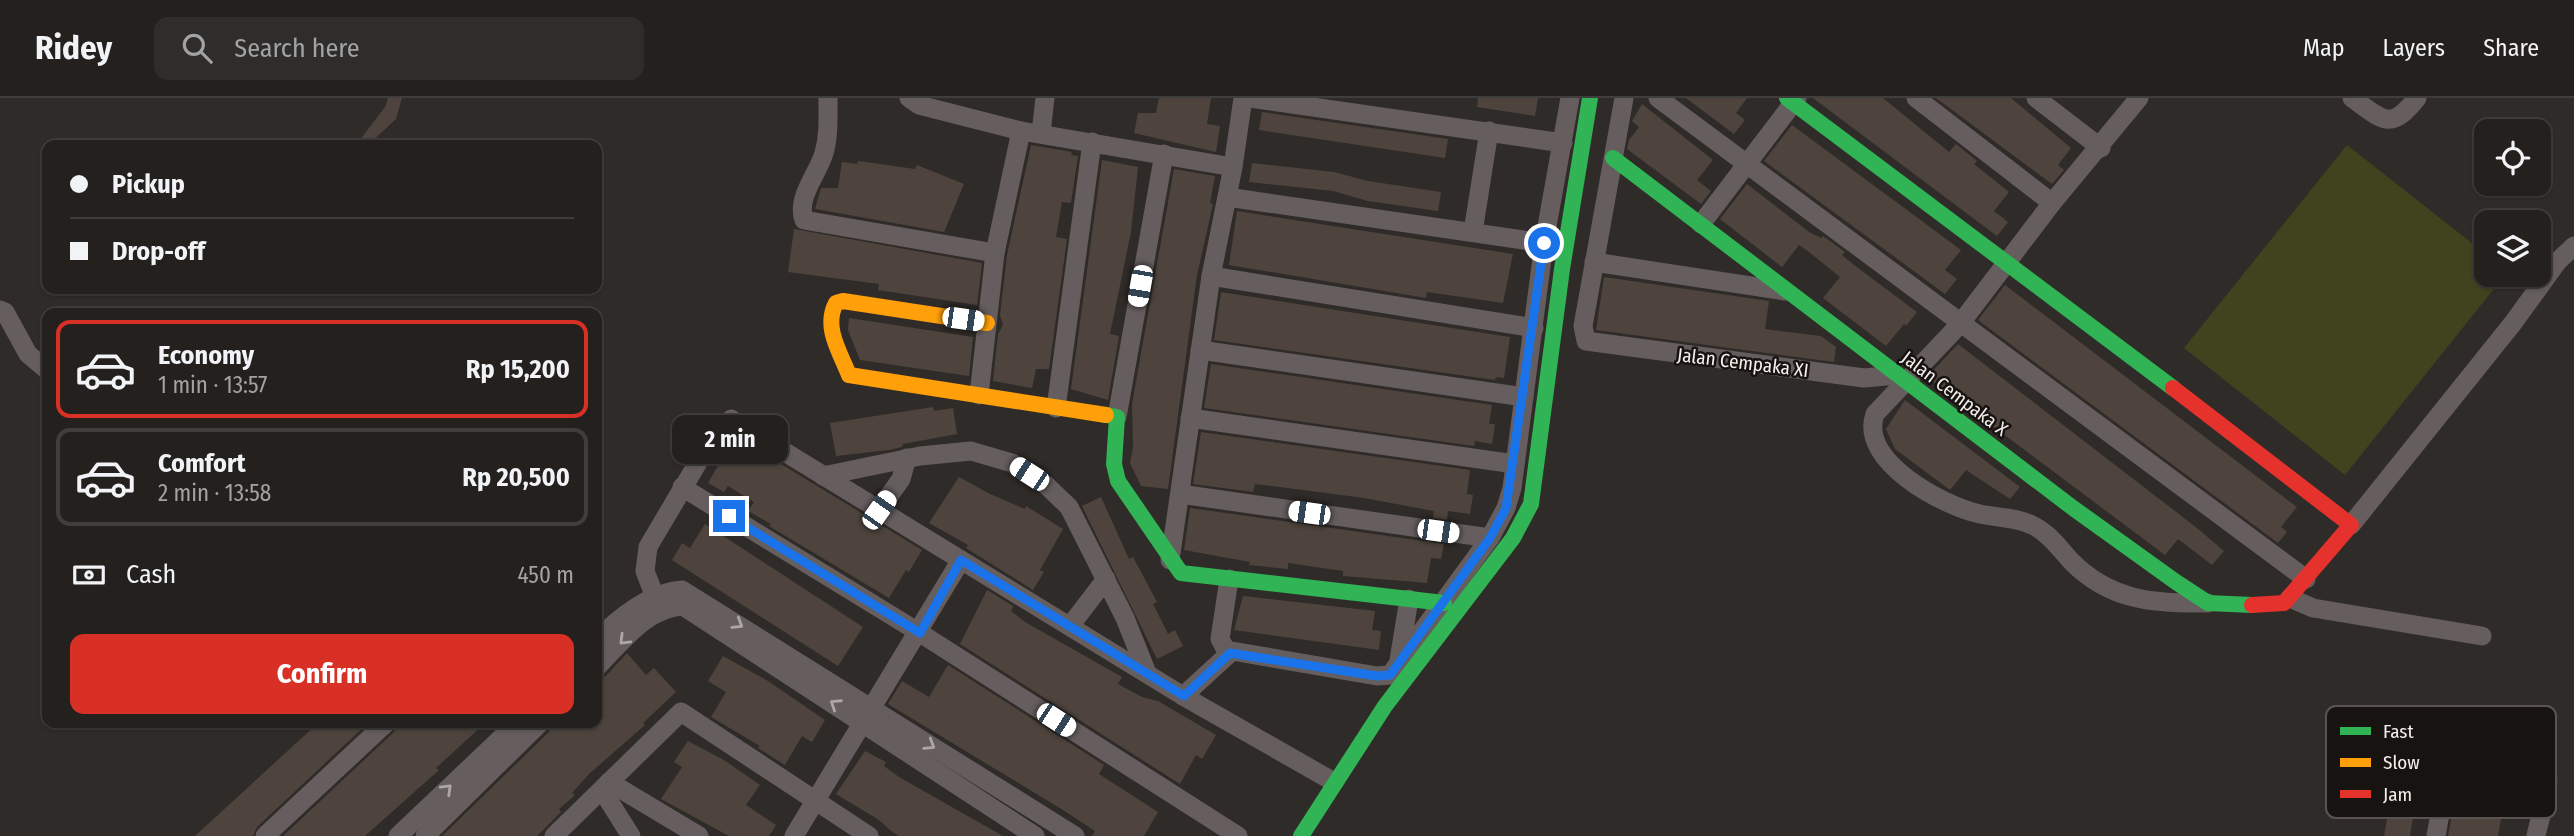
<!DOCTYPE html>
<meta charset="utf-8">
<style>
:root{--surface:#23201e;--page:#2f2d2b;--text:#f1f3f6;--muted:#a3a3a4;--line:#403e3c;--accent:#d93025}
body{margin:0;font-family:"Fira Sans Condensed",sans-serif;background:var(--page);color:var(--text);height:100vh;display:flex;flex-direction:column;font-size:26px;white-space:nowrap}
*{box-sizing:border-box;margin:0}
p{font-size:23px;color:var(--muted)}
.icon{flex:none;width:38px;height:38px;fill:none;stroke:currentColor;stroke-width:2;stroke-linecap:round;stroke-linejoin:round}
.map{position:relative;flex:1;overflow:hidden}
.panel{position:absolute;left:42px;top:210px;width:560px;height:420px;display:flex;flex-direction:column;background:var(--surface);border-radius:14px;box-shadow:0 2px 5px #0004,0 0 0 2px var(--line)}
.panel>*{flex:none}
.guide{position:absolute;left:42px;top:42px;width:560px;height:154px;border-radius:14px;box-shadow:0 2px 5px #0004,0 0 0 2px var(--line);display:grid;align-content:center;height:154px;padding:0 28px;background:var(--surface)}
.controls{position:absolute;left:2474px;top:21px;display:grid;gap:14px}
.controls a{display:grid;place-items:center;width:77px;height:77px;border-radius:14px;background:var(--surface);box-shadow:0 2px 5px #0004,0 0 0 2px var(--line);font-size:35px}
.end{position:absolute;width:32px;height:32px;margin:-16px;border:9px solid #1a73e8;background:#fff;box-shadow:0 0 0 4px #fff}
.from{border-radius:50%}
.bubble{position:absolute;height:49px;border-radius:14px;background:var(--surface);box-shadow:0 2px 5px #0004,0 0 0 2px var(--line);font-size:23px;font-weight:700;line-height:49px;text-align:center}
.car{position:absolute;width:21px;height:42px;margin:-21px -10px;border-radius:9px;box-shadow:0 0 5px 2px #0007;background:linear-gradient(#fff 24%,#345 0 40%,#fff 0 76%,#345 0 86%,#fff 0)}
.guide b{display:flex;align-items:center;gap:24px;height:66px;font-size:26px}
.guide b+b{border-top:2px solid var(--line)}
.guide i{width:18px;height:18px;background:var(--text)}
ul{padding:12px 0 0;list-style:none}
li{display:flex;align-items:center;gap:21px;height:98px;margin:0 14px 10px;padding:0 14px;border:4px solid var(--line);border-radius:14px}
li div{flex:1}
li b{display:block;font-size:26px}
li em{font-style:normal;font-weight:700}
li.on{border-color:var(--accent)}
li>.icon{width:63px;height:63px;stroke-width:1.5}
.pay{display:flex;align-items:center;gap:18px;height:77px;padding:0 28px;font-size:26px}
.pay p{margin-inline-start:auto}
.cta{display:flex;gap:14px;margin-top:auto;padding:14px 28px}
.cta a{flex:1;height:80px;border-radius:14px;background:var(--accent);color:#fff;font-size:28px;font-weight:700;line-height:80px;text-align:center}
header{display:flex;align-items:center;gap:42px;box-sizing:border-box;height:98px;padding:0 35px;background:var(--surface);border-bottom:2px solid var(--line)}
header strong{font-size:33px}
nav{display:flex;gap:38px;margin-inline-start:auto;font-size:24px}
.search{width:490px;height:63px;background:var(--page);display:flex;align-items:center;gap:18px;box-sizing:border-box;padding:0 24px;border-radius:14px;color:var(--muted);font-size:26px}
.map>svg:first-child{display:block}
.green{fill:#3f441e}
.building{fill:#4e443d}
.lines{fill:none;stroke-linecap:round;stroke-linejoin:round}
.street{stroke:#665e5e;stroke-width:19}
.fast{stroke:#30b455;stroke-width:16}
.slow{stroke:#ff9f0a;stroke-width:16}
.jam{stroke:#e5322d;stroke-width:16}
.oneway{stroke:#aea6a5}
.route{stroke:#1a73e8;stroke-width:9}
.labels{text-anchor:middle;stroke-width:5;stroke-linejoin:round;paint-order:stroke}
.street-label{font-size:19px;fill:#f5efec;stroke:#171311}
.key{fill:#171311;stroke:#5a5553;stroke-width:2}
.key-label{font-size:19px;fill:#f5efec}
</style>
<header>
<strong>Ridey</strong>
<div class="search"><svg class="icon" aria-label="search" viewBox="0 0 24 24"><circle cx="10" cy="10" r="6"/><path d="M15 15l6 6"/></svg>Search here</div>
<nav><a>Map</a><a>Layers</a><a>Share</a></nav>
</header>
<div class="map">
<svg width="2574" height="738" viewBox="0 0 2574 738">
<rect width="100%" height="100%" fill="#2f2b28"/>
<path class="green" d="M2347 47 2487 157V177H2505L2345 377 2184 250Z"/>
<g class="building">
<path d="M388 0H402L396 21 368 47H356L385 9Z"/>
<path d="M1159 0H1211L1207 26 1220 28 1216 54 1134 35 1138 15H1156Z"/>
<path d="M1478 0H1538L1535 18 1477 9Z"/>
<path d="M1686 0H1747L1736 15 1745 22 1734 36Z"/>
<path d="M1813 0H1883L1949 54 1956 46 1977 63 1974 66 2009 94 1994 113 2008 124 1997 138Z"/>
<path d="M1936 0H2011L2071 50 2058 67 2064 72 2052 86Z"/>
<path d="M1642 6 1713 62 1697 82 1711 93 1701 106 1627 51 1629 42 1639 29 1632 23Z"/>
<path d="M1262 14 1448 41 1445 60 1259 32Z"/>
<path d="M1792 27 1961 152 1945 172 1957 181 1945 196 1764 63Z"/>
<path d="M1031 47 1072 54 1071 57 1078 58 1071 105 1062 104 1056 139 1067 141 1049 271H1036L1032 290 993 283 998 236 1003 227 1000 217 1007 157Z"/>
<path d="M1102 62 1138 69 1131 134 1110 236 1119 238 1108 302 1071 291Z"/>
<path d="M858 63 915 71 917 67 964 86 944 134 815 111 821 90H838L842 64 857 66Z"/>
<path d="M1252 65 1334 74 1368 83 1441 94 1438 113 1368 103 1333 93 1249 84Z"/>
<path d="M1174 71 1215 78 1210 105 1213 106 1197 177 1168 391 1141 388 1130 365 1133 349 1132 306Z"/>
<path d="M1747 86 1809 134 1821 140 1823 138 1845 154 1842 157 1854 167 1917 214 1906 228 1904 226 1886 248 1823 200 1840 179 1809 154 1799 147 1782 169 1720 121Z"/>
<path d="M1237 113 1513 156 1503 205 1427 194 1426 200 1229 167Z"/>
<path d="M794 131 982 165 977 207 878 192 879 186 788 174Z"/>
<path d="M1604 179 1769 203 1765 231 1821 238 1836 249 1834 264 1596 232Z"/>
<path d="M2005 187 2297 409 2281 429 2287 434 2278 445 1978 222Z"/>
<path d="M1221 194 1510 239 1504 280 1496 279 1495 282 1214 242Z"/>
<path d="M849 220 973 239 969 278 860 262 848 232Z"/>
<path d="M1958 246 2197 430 2224 453 2212 467 2178 441 2165 457 1927 279Z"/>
<path d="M1211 266 1492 307 1489 326H1495L1492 346 1475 343 1474 348 1204 310Z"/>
<path d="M1905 302 2020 389 2010 401 1966 372 1950 392 1895 351 1886 331Z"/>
<path d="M933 309 934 313 953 310 957 336 903 346 902 349 889 352 836 358 830 325Z"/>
<path d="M1201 334 1470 372 1467 396 1473 397 1470 416 1448 413 1447 422 1433 420 1434 413 1364 400 1272 388 1255 386 1253 394 1193 386Z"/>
<path d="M740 341 922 452 909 474 906 472 889 500 769 428 771 426 748 413 754 404 728 388 724 394 708 385 720 364 724 367Z"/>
<path d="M959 379 990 396 1025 411 1026 408 1063 431 1040 472 1044 474 1033 492 966 450 968 447 929 425Z"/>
<path d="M1101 399 1129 461 1133 459 1157 504 1153 506 1168 536 1175 532 1183 548 1157 561 1082 408Z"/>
<path d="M1190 410 1444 446 1441 461 1431 460 1427 485 1343 478V473L1288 465V471L1249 467 1250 464 1184 452Z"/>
<path d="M705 426 863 529 838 568 672 462 682 445 690 450Z"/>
<path d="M987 492 1013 508 1011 513 1025 524 1122 579 1118 586 1142 599 1158 603 1216 637 1202 661 1196 657 1180 686 960 546Z"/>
<path d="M1243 498 1375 513 1372 532 1381 533 1379 552 1234 532Z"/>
<path d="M627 555 646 577 654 570 676 594 643 625 645 627 589 676 572 695 575 697 559 711 561 714 537 738H442L549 634 552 625H597V581L606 578Z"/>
<path d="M723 558 768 583 825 622 812 644 802 638 785 667 758 650 760 648 711 619 726 594 708 583Z"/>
<path d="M948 567 1104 667 1099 676 1158 714 1144 738H1092L1095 733 1063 712 888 606 902 583 929 599Z"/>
<path d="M318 625H368L257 729 253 738H195Z"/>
<path d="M398 625H485L436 670 439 672 365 738H283L394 634Z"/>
<path d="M688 643 724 662 760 687 746 707 776 727 769 738H729L661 701 682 669 674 664Z"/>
<path d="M865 653 886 664 884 668 899 679 1003 738H899L891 733 879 722 836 696Z"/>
<path d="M2397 664 2421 667 2410 738H2384Z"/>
<path d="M2486 666 2510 669 2498 738H2448L2460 675 2484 678Z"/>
</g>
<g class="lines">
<g class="street">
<path d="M828 0C828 19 829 37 824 55 818 76 796 99 804 122L995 155"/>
<path d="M909 0 919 7 1021 33"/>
<path d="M1250 0 1563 45"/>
<path d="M1624 0 1583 228 1586 243 1864 280 1896 277"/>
<path d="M1658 0 2306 481"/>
<path d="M1916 0 2052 105"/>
<path d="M2036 0 2101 50"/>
<path d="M2139 0 2052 105 1960 226 1875 316C1858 363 1943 408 1980 416 1998 420 2016 419 2032 427 2049 435 2059 450 2071 463 2110 503 2155 506 2208 505"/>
<path d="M2352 0C2383 22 2390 34 2417 0"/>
<path d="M1041 35 1045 0"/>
<path d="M1227 99 1544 145"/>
<path d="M1701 126 1797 0"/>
<path d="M1473 134 1489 33"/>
<path d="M1594 164 1785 193"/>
<path d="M1211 178 1534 230"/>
<path d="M0 212 5 214 28 256 47 272"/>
<path d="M1200 252 1524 299"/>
<path d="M979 297 995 155 1021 33 1233 69"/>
<path d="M1056 310 1092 44"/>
<path d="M1117 319 1164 56"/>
<path d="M1190 320 1515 366"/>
<path d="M823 378 920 358 971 353 1012 365 1046 387 1069 409 1125 520 1147 575"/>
<path d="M682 389 920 535 1238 738"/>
<path d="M1180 396 1490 440"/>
<path d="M879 412 901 381 907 360"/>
<path d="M2351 427 2513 225 2558 163 2574 148"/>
<path d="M1170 462 1211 178 1233 69 1243 0"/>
<path d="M1229 481 1220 541 1226 552 1377 578 1390 577 1490 440 1506 410 1512 390 1544 145 1570 0"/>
<path d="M655 499 645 473 648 449 700 361 731 321 1183 598 1334 684"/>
<path d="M2290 500 2313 510 2482 538"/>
<path d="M1070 528 1106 481"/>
<path d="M597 542C618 520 651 494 682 492L1075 738"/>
<path d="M1399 562 1409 501"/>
<path d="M597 569C622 544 646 510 683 508L1035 738"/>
<path d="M1183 598 1230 555"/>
<path d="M2412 635 2541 658C2557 675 2540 717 2536 738"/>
<path d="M609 684 699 738"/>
<path d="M602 692 631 738"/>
<path d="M265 738 386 625"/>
<path d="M398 738 517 625"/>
<path d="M425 738 540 625"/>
<path d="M554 738 681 614 869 738"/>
<path d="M794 738 961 462"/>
<path d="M2436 738 2453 644"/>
</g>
<g class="fast">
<path d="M1787 0 2173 290"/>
<path d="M1613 60 2073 410 2176 484 2208 505 2252 507"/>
<path d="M1106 317 1117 319 1114 366 1118 383 1181 475 1444 505"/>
<path d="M1301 738 1385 608 1513 440 1531 406 1562 171 1590 0"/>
</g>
<path class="slow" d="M987 225 843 203 836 205C823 229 840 254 849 277L1106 317"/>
<path class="jam" d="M2173 290 2351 427 2284 505 2252 507"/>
</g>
<defs><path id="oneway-chevron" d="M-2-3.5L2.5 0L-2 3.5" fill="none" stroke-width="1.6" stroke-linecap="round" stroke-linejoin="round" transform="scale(1.75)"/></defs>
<g class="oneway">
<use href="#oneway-chevron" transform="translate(738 526) rotate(32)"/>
<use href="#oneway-chevron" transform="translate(624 542) rotate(135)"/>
<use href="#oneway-chevron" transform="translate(835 606) rotate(-147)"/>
<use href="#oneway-chevron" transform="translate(930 647) rotate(32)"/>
<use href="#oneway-chevron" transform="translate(447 691) rotate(-44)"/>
</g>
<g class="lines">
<path class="route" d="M729 418 920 535 961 462 1184 598 1230 555 1377 578 1390 577 1490 440 1506 410 1544 145"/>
</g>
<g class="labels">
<g class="street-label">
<text transform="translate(1743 264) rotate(7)" y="7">Jalan Cempaka XI</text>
<text transform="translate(1955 295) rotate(37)" y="7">Jalan Cempaka X</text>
</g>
</g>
<rect x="2326" y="608" width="230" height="112" rx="10" class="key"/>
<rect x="2340" y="629" width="31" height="8" fill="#30b455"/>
<rect x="2340" y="660" width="31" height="9" fill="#ff9f0a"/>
<rect x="2340" y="692" width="31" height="8" fill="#e5322d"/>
<g class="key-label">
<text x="2383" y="640">Fast</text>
<text x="2383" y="671">Slow</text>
<text x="2383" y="703">Jam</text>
</g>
</svg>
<div class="controls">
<a><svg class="icon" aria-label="locate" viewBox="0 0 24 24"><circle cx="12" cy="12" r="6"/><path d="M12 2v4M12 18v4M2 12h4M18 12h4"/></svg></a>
<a><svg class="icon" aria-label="layers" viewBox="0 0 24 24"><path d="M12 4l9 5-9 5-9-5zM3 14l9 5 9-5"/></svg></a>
</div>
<i class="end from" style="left:1544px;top:145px"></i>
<i class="end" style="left:729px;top:418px"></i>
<div class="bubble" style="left:672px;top:317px;width:116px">2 min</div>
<i class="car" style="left:1140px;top:188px;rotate:190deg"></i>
<i class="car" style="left:963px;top:221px;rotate:98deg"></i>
<i class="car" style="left:1029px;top:376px;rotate:303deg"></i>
<i class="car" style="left:879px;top:412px;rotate:35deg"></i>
<i class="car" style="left:1309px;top:415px;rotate:278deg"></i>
<i class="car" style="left:1438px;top:433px;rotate:98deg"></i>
<i class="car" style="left:1056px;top:622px;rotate:123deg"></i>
<div class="guide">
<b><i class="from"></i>Pickup</b>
<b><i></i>Drop-off</b>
</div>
<section class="panel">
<ul>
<li class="on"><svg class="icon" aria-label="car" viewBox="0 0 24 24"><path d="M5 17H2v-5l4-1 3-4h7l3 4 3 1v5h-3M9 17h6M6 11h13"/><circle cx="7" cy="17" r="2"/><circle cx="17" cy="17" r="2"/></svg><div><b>Economy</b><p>1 min · 13:57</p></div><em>Rp 15,200</em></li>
<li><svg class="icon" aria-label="car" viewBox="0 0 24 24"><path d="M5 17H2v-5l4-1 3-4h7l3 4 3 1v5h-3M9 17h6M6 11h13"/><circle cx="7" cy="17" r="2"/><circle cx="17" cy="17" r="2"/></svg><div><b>Comfort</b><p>2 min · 13:58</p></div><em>Rp 20,500</em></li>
</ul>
<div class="pay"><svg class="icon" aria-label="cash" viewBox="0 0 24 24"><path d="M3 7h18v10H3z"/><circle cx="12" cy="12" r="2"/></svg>Cash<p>450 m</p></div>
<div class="cta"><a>Confirm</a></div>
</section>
</div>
